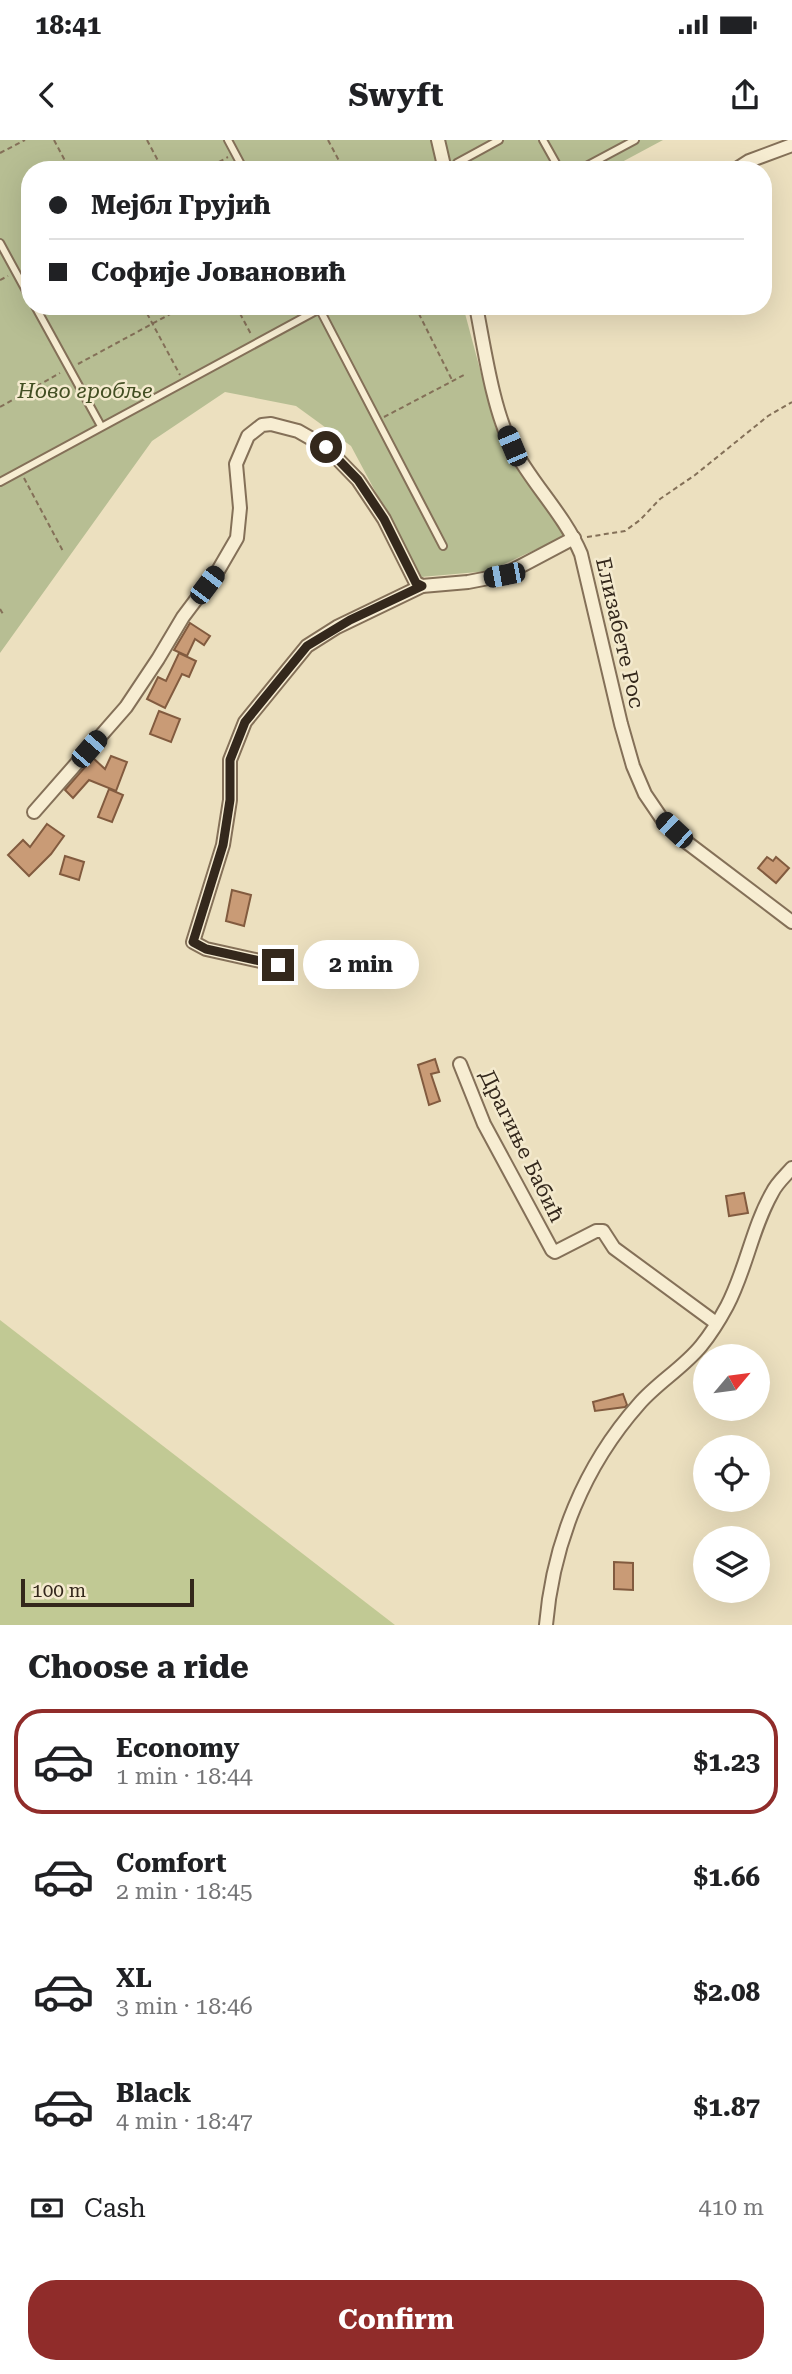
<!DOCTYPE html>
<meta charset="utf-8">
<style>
:root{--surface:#fff;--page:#f2f2f2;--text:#202124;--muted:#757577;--line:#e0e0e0;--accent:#902c2a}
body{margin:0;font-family:"Roboto Serif",serif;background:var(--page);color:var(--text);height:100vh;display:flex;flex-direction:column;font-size:26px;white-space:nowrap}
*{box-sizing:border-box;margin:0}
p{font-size:23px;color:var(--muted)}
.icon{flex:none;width:38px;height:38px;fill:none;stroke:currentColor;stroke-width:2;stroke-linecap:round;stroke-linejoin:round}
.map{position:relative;height:1485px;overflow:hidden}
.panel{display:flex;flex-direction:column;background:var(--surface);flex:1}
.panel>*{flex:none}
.top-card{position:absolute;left:21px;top:21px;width:751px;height:154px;border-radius:28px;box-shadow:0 7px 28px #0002;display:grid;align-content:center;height:154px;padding:0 28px;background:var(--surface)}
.needle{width:46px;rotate:61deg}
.tools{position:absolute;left:693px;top:1204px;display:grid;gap:14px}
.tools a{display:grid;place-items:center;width:77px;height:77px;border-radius:50%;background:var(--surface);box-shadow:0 7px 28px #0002;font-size:35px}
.scale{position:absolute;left:21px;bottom:18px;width:173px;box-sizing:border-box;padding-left:7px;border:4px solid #34281c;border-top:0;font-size:19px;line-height:24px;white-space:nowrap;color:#34281c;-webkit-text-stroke:5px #f4eace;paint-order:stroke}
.end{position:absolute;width:32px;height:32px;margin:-16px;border:9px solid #34281c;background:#fff;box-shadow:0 0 0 4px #fff}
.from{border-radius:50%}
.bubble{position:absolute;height:49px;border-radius:24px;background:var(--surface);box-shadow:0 7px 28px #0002;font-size:23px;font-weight:700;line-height:49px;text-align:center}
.car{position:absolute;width:21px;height:42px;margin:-21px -10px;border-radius:9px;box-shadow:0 0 5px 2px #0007;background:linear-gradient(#222 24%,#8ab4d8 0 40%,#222 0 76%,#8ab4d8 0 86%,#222 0)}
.top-card b{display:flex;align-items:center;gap:24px;height:66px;font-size:26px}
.top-card b+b{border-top:2px solid var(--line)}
.top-card i{width:18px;height:18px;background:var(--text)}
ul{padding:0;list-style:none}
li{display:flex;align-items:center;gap:21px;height:105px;margin:0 14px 10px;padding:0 14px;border:4px solid transparent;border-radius:28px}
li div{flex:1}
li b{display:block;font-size:26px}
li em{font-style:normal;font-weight:700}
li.current{border-color:var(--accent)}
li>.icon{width:63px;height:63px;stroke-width:1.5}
h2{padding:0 28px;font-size:32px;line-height:84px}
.pay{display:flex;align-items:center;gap:18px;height:77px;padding:0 28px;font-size:26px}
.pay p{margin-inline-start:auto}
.cta{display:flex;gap:14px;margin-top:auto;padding:14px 28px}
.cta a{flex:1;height:80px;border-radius:28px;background:var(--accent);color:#fff;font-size:28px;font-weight:700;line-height:80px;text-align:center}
.status{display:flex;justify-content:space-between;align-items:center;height:49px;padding:0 35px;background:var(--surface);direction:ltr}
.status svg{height:19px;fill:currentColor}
header{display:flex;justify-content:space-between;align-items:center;height:91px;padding:0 28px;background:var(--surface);font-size:32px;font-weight:700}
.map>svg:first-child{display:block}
.green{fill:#c1c994}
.cemetery{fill:#b7be93}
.building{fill:#c99b76;stroke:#825b3f;stroke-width:2}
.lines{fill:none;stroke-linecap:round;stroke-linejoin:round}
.service-casing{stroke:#847058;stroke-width:10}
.minor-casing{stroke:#847058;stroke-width:16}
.path{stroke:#847058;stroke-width:2;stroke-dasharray:5 3.5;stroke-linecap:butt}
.service{stroke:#f7edd2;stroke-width:6}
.minor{stroke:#f7edd2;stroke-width:12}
.route{stroke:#34281c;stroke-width:9}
.labels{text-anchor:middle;stroke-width:5;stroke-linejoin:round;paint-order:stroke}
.park-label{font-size:21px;font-style:italic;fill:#434f23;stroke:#f4eace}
.street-label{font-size:21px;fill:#34281c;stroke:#f4eace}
</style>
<div class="status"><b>18:41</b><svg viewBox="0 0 49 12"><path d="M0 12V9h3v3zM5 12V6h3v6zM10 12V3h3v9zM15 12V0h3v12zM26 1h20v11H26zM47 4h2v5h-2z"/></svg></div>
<header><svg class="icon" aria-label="back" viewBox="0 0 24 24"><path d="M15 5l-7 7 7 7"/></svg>Swyft<svg class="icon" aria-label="share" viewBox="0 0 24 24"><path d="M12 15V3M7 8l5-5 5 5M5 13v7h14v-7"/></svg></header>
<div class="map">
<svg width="792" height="1485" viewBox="0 0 792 1485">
<rect width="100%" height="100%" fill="#ece0bf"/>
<path class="green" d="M0 1180 395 1485H0Z"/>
<path class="cemetery" d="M0 0H663L607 30H30V166H463L496 289 524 338 565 396 489 431 421 437 351 306 296 266 225 252 152 301 0 513Z"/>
<g class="building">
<path d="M190 483 210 496 204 505 195 499 187 516 174 510Z"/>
<path d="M179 513 196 521 189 537 182 534 165 568 147 559 158 537 166 541Z"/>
<path d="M159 571 180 579 171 602 150 594Z"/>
<path d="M111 616 127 622 116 651 89 640 73 658 65 650 93 618 105 629Z"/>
<path d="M109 649 123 655 112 682 98 677Z"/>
<path d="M47 684 64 696 51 714 29 736 8 715 23 700 30 707Z"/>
<path d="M65 716 84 722 79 740 60 734Z"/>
<path d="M767 717 773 721 776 717 789 728 776 743 758 728Z"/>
<path d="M232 750 251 755 244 786 226 781Z"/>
<path d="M435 919 439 932 431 934 440 961 429 965 418 925Z"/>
<path d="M744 1053 748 1073 729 1076 726 1056Z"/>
<path d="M623 1254 627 1265 625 1267 595 1271 593 1262Z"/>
<path d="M614 1422 633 1423V1450L614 1449Z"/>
</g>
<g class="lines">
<defs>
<g id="service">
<path d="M228 0 244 30"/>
<path d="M543 0 557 25 563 30"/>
<path d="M457 23 499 0"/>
<path d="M579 30 635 0"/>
<path d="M0 103 30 158"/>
<path d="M35 166 101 286"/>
<path d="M319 168 443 406"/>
<path d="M0 342 325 166"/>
</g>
<g id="minor">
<path d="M438 0 445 30"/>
<path d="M735 30 749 21 792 5"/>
<path d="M476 166C484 206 493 271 512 306 532 344 564 374 581 414L621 584 633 626 645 654 662 679 685 701 792 782"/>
<path d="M34 672 126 567 158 519 183 477 219 429 237 398 240 368 236 324 248 296 262 285 271 284 298 291 326 307 358 340 384 379 416 443 422 446 468 442 504 435 574 398"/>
<path d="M278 825 206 809 193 802 223 705 230 660V620L245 582 307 506 337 487 422 446"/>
<path d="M460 924 484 984 552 1110 555 1112 596 1091H603L614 1108 716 1183"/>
<path d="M546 1485C553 1403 584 1326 639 1264 657 1243 683 1228 701 1206 710 1195 720 1179 727 1166 746 1130 752 1088 772 1053 776 1044 785 1036 792 1028"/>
</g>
</defs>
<use href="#service" class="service-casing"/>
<use href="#minor" class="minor-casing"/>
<g class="path">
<path d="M54 0 70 30"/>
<path d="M147 0 163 30"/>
<path d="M328 0 344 30"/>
<path d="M0 13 25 0"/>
<path d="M204 30 228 17"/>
<path d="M22 128 30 124"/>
<path d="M0 140 8 136"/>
<path d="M143 166 180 235"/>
<path d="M236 166 252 196"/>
<path d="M415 166 452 240"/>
<path d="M550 166H555"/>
<path d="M78 224 185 166"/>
<path d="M0 267 60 233"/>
<path d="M384 277 464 235"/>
<path d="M24 338 64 413"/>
<path d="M587 397 625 391 640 380 660 359 695 335 768 276 792 262"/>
<path d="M0 469 3 474"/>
</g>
<use href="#service" class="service"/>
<use href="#minor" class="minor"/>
</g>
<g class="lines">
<path class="route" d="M278 825 206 809 193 802 223 705 230 660V620L245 582 307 506 350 480 422 446 416 443 384 379 358 340 326 307"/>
</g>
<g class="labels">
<g class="park-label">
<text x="85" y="258">Ново гробље</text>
</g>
<g class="street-label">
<text transform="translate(620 493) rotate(77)" y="7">Елизабете Рос</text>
<text transform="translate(522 1006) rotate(64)" y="7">Драгиње Бабић</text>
</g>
</g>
</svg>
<div class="tools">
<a><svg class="needle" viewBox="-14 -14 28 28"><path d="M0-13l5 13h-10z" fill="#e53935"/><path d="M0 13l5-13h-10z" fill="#757577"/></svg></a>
<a><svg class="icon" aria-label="locate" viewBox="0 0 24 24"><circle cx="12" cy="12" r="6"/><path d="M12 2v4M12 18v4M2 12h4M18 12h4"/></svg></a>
<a><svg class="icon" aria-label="layers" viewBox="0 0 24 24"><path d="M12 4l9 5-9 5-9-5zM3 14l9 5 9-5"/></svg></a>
</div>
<div class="scale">100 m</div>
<i class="end from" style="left:326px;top:307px"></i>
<i class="end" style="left:278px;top:825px"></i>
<div class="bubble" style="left:303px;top:800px;width:116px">2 min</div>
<i class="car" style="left:512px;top:306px;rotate:337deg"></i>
<i class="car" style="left:504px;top:435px;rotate:259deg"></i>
<i class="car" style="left:207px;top:445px;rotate:37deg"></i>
<i class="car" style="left:89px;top:609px;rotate:41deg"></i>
<i class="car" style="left:674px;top:690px;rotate:313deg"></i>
<div class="top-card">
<b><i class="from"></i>Мејбл Грујић</b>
<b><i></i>Софије Јовановић</b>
</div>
</div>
<section class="panel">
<h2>Choose a ride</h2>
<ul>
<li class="current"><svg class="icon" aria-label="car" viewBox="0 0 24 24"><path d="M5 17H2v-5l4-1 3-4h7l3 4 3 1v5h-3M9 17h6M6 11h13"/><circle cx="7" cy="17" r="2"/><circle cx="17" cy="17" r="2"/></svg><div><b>Economy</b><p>1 min · 18:44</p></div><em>$1.23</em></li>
<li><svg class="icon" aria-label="car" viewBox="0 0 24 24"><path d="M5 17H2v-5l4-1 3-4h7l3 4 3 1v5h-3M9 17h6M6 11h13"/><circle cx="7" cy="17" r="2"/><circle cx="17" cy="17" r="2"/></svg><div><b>Comfort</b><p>2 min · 18:45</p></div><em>$1.66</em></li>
<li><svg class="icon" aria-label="car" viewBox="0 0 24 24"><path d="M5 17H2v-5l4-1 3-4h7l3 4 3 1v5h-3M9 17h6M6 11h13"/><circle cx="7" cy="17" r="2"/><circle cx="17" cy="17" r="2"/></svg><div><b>XL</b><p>3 min · 18:46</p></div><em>$2.08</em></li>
<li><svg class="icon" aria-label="car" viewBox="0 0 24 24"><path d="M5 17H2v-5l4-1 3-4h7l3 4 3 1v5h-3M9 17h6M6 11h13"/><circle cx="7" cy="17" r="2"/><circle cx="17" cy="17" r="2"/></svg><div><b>Black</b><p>4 min · 18:47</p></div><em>$1.87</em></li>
</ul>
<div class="pay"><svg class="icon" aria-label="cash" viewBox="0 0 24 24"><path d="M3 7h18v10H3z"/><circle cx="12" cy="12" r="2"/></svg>Cash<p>410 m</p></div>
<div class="cta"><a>Confirm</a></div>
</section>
